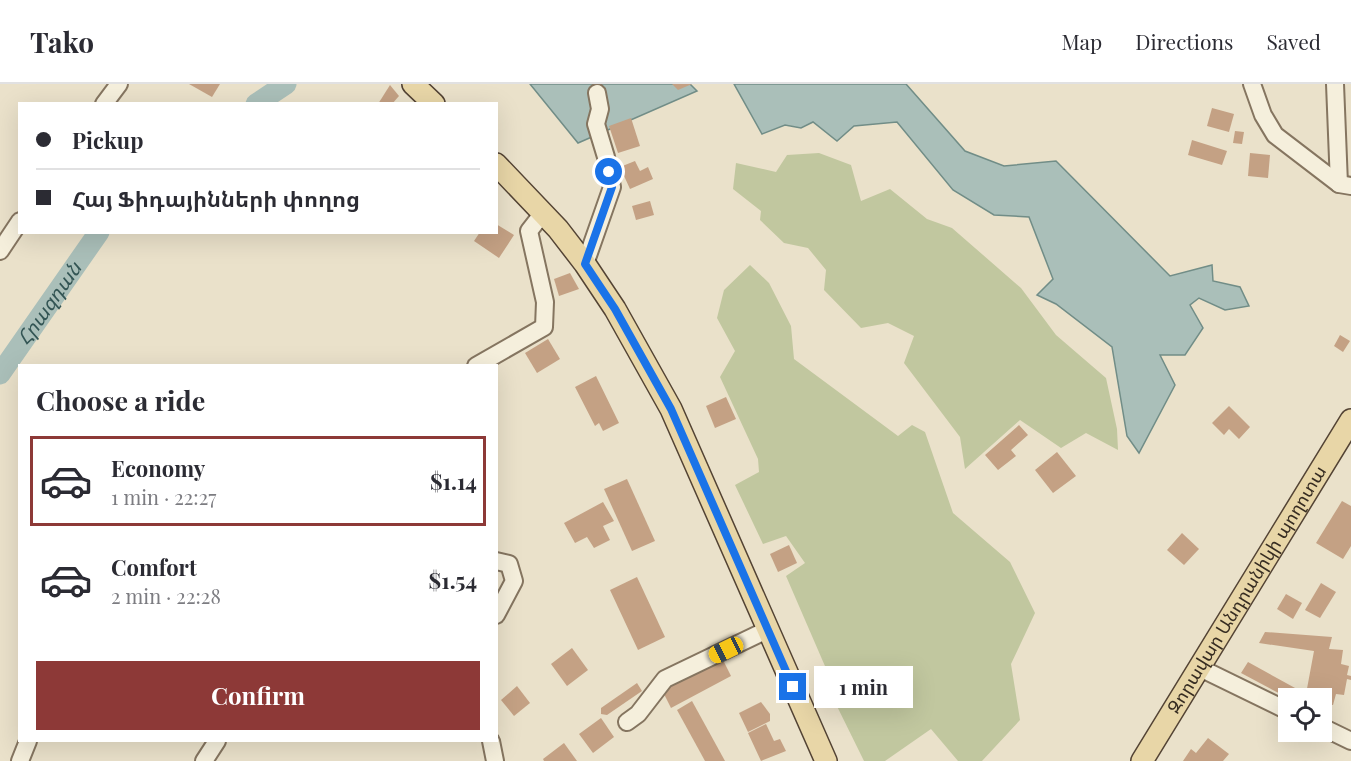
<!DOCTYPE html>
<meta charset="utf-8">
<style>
:root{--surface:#fff;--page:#f7f7f7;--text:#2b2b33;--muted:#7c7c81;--line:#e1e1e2;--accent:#8d3937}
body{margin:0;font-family:"Playfair Display","Noto Sans Armenian",serif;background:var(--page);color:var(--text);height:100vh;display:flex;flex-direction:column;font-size:22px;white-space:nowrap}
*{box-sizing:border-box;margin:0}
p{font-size:20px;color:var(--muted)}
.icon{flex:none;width:33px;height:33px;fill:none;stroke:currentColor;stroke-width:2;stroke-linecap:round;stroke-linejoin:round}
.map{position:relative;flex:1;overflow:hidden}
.drawer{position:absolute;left:18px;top:280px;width:480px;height:378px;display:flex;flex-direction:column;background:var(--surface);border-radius:0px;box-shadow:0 6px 24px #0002}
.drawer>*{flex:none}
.guide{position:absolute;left:18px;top:18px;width:480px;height:132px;border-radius:0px;box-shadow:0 6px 24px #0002;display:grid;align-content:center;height:132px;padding:0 18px;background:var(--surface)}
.tools{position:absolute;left:1278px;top:604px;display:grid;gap:12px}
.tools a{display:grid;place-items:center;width:54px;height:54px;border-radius:0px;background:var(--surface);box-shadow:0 6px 24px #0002;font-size:30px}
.end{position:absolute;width:27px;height:27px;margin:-14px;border:8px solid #1a73e8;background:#fff;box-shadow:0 0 0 3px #fff}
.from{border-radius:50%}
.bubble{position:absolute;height:42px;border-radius:0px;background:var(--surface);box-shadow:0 6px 24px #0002;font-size:20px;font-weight:700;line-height:42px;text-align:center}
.car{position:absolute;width:18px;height:36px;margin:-18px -9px;border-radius:8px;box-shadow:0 0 4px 2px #0007;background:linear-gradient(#f5c518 24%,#345 0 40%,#f5c518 0 76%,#345 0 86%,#f5c518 0)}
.guide b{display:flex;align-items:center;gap:21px;height:57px;font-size:22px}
.guide b+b{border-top:2px solid var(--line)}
.guide i{width:15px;height:15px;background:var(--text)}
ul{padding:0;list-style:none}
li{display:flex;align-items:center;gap:18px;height:90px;margin:0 12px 9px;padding:0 6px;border:3px solid transparent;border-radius:0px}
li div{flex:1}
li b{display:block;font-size:22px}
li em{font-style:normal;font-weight:700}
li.selected{border-color:var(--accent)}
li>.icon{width:54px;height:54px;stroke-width:1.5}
h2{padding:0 18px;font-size:27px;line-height:72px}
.cta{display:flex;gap:12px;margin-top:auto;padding:12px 18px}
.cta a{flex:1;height:69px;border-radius:0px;background:var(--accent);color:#fff;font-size:24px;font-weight:700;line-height:69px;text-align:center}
header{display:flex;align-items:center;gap:36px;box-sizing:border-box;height:84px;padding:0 30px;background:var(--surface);border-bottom:2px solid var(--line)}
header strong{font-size:28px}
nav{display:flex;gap:33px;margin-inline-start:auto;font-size:21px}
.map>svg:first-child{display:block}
.green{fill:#c1c79f}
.water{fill:#aabfb9;stroke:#718d87;stroke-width:1.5}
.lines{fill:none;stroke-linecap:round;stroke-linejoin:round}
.river{stroke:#aabfb9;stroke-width:21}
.building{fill:#c4a184}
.minor-casing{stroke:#857560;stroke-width:20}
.major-casing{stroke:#534334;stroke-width:24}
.minor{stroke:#f5efdc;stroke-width:16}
.major{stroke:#e8d6a7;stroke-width:21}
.route{stroke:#1a73e8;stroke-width:8}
.labels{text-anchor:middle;stroke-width:4.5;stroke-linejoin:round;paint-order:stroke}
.street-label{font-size:18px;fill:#372d22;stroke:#f2ecd9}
.water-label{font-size:20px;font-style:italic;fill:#335554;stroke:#f2ecd9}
</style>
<header>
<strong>Tako</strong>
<nav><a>Map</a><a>Directions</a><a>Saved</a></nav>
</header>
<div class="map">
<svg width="1351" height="677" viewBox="0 0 1351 677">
<rect width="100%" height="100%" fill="#eae1ca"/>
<g class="green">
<path d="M819 69 851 81 861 117 890 105 927 135 952 144 1021 204 1056 251 1106 294 1117 345 1118 366 1086 349 1061 364 1020 336 965 385 960 353 904 279 914 252 888 239 861 244 824 206 826 186 808 164 784 159 760 136 761 127 733 105 736 79 776 88 787 71Z"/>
<path d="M750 181 769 199 791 242 794 275 898 352 912 341 925 348 953 429 1010 478 1035 529 1011 580 1020 636 982 677H958L931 645 885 677H864L829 606 831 596 786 492 805 479 786 452 763 460 735 401 759 388 758 375 720 293 735 267 717 234 724 206Z"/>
</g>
<g class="water">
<path d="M530 0H690L697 7 578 59Z"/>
<path d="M734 0H906L965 67 1004 82 1056 77 1170 192 1212 181 1213 197 1240 203 1249 222 1225 226 1199 214 1190 221 1203 244 1185 271H1160L1175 301 1139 369 1127 352 1112 263 1056 220 1037 211 1053 195 1029 133 994 131 953 106 897 38 854 42 837 57 813 38 801 44 785 41 762 50Z"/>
</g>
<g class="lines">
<g class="river">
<path d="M256 20 286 0"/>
<path id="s1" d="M0 290 99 148"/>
</g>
</g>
<g class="building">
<path d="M189 0H220L212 13Z"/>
<path d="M672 0H692L678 6Z"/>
<path d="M390 1 399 12 392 20H378Z"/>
<path d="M1212 24 1234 30 1229 48 1207 42Z"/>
<path d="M631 34 640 62 618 69 609 42Z"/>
<path d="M1235 47 1244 48 1242 60 1233 59Z"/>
<path d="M1192 56 1227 67 1222 81 1188 71Z"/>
<path d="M1250 69 1270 71 1268 94 1248 92Z"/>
<path d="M635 77 640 87 648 83 653 95 630 105 620 83Z"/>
<path d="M650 117 654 131 636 136 632 122Z"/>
<path d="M496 140 514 151 499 174 474 157 480 148H496Z"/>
<path d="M570 189 579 205 559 212 554 195Z"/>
<path d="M1340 251 1350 257 1343 268 1334 262Z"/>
<path d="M548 255 560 275 537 289 525 269Z"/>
<path d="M596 292 619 339 603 347 599 339 595 342 575 303Z"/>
<path d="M726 313 736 335 715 344 706 322Z"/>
<path d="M1229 322 1250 343 1239 355 1229 345 1224 351 1212 339Z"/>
<path d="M1019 341 1028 351 1011 366 1016 372 998 386 985 371Z"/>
<path d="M1057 368 1076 392 1053 409 1035 386Z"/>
<path d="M627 395 655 457 632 467 604 405Z"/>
<path d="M1342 417 1351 422V462L1343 475 1316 459Z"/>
<path d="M603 418 614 437 603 442 610 456 594 464 587 453 575 459 564 439Z"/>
<path d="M1182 449 1199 465 1184 481 1167 466Z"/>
<path d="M789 461 797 479 778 488 770 470Z"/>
<path d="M637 493 665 553 638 566 610 506Z"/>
<path d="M1321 499 1336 508 1320 534 1305 526Z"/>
<path d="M1286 510 1302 519 1293 535 1277 525Z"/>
<path d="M1265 548 1332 553 1329 565 1343 566 1341 580 1349 582 1347 591 1351 592V596L1347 595 1344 611 1336 610 1333 621 1322 620V615H1290L1241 589 1248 578 1306 610 1314 567 1259 559Z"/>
<path d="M572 564 588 586 567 602 551 580Z"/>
<path d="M722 574 731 592 671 624 662 606Z"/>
<path d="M637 599 642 607 607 631 601 630V624Z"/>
<path d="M517 602 530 619 514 632 501 616Z"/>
<path d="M692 617 725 677H705L677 626Z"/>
<path d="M761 618 770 630V637L748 648 739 629Z"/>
<path d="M601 634 614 653 593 669 579 650Z"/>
<path d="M766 640 774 657 780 655 786 667 761 677 748 649Z"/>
<path d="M1208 654 1229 670 1223 677H1183L1191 665 1196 669Z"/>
<path d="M564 659 577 677H544L543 675Z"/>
</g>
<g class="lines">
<defs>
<g id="minor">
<path d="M1252 0 1263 31 1275 51 1339 100 1351 102"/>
<path d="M1335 0 1339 100"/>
<path d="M104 20 119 0"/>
<path d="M0 167 20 137"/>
<path d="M585 180 612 103 606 73 596 40 600 25 597 9"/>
<path d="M476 282 544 243 545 218 529 147 543 129"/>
<path d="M496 477 509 480 514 497 496 531"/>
<path d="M1200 584 1288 627"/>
<path d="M627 638 638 630 665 595 767 546"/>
<path d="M1322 643 1351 657"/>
<path d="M491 657 495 677"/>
<path d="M20 677 28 657"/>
<path d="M204 677 217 657"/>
</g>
<g id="major">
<path d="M413 0 434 20"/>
<path d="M496 80 558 145 585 180 615 225 671 325 826 677"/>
<path id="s2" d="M1142 677 1351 336"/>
</g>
</defs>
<use href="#minor" class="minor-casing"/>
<use href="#major" class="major-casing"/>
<use href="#minor" class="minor"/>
<use href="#major" class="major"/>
</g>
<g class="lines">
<path class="route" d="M609 88 612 103 585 180 615 225 671 325 793 603"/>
</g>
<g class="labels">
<g class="street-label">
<text dy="6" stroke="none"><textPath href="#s2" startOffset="201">Զորավար Անդրանիկի պողոտա</textPath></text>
</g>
<g class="water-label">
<text dy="7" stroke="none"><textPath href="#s1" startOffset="86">Հրազդան</textPath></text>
</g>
</g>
</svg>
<div class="tools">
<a><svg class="icon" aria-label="locate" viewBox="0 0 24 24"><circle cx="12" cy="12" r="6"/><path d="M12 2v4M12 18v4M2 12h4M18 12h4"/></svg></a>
</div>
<i class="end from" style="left:609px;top:88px"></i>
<i class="end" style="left:793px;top:603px"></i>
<div class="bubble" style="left:814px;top:582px;width:99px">1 min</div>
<i class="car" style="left:726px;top:566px;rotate:244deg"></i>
<div class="guide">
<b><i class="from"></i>Pickup</b>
<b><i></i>Հայ Ֆիդայինների փողոց</b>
</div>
<section class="drawer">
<h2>Choose a ride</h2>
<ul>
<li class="selected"><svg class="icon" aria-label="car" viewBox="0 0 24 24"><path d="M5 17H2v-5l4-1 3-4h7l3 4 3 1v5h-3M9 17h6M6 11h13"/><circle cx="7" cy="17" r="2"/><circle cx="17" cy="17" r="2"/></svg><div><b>Economy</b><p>1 min · 22:27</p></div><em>$1.14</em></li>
<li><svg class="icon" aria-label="car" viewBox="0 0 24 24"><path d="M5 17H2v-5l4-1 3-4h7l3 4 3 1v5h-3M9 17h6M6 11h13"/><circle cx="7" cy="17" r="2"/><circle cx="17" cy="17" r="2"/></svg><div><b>Comfort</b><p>2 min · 22:28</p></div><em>$1.54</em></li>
</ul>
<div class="cta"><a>Confirm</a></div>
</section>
</div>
